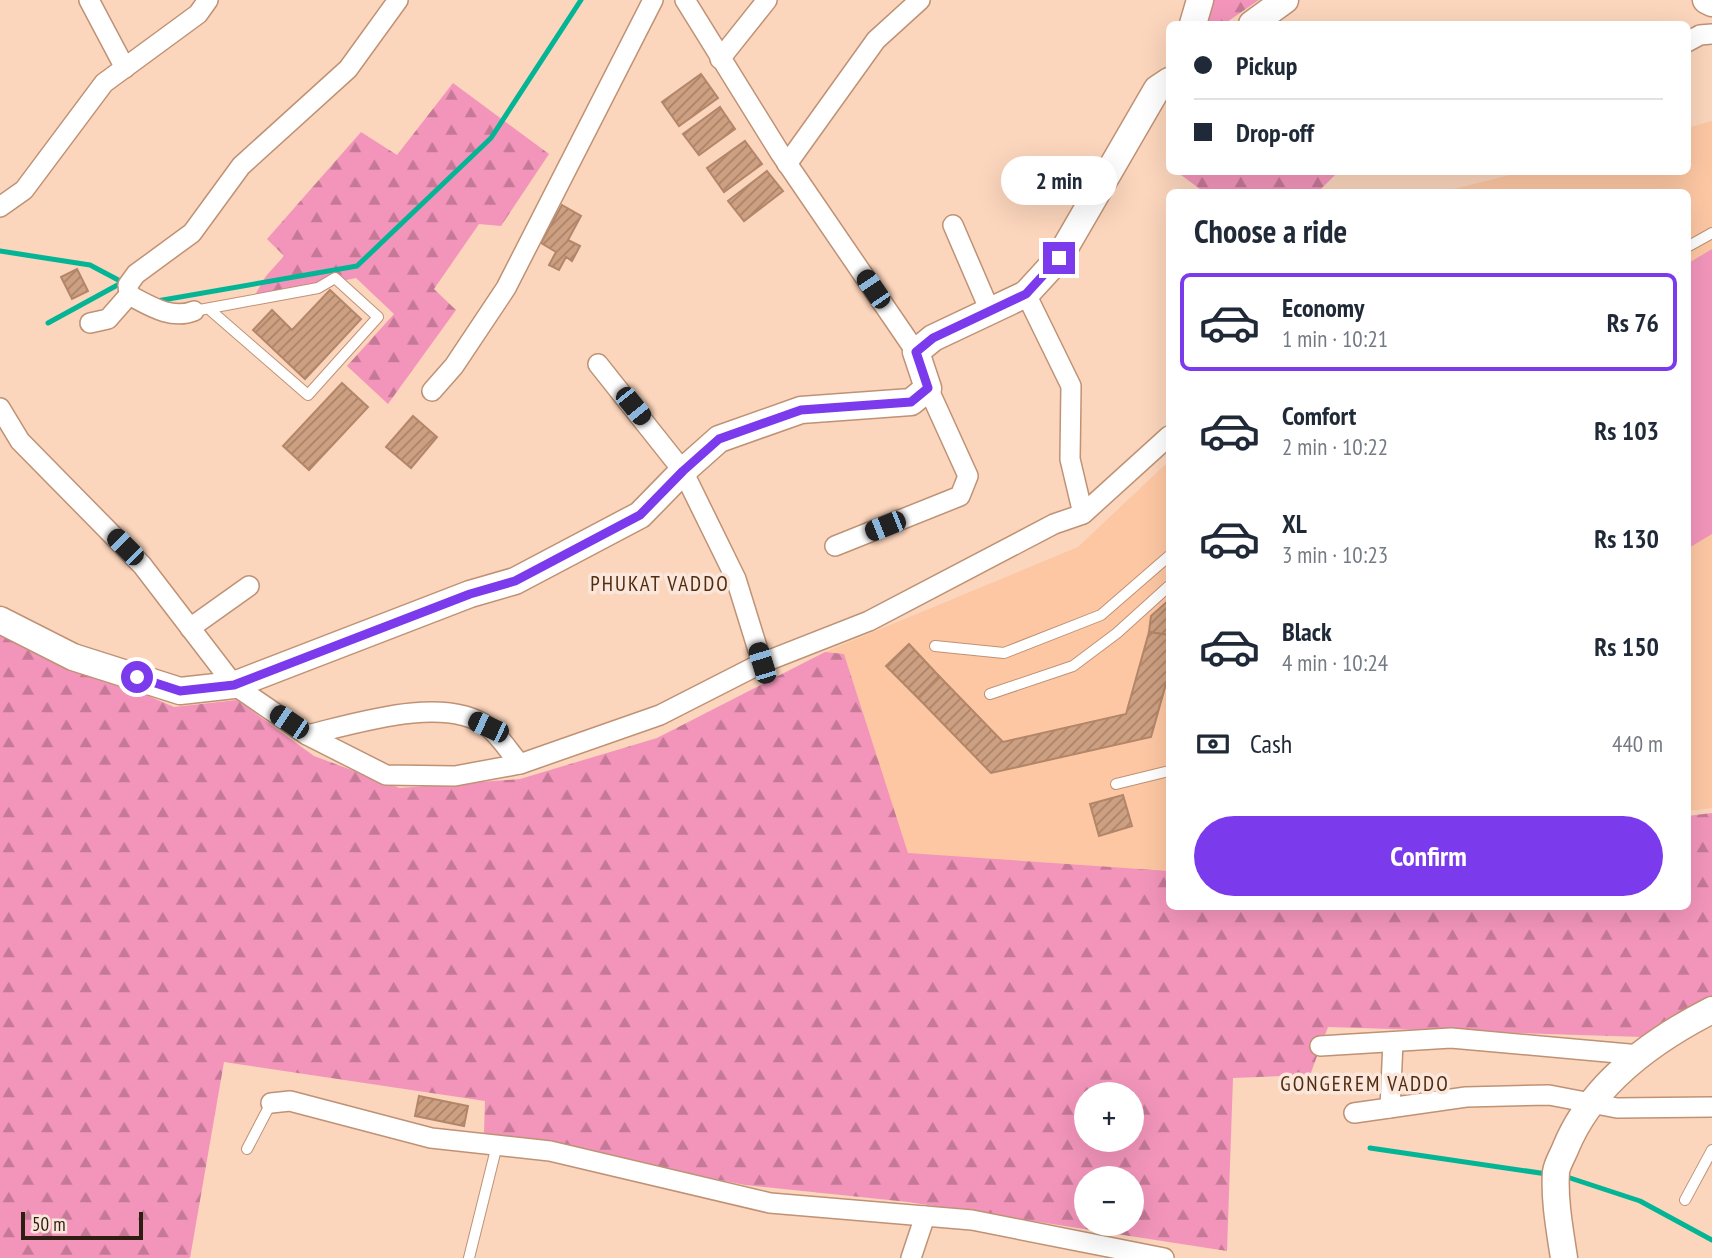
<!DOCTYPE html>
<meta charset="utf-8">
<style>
:root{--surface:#fff;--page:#f2f2f3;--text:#1f2937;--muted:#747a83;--line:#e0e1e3;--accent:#7c3aed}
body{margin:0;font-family:"PT Sans Narrow",sans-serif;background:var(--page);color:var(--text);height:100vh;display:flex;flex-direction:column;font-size:26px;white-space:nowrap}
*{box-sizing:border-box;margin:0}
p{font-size:23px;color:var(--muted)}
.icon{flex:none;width:38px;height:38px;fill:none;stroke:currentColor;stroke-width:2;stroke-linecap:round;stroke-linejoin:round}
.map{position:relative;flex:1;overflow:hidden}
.sheet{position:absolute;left:1166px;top:189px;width:525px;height:721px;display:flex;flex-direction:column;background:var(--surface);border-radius:10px;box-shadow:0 7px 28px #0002}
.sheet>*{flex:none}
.hud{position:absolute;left:1166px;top:21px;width:525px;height:154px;border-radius:10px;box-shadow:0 7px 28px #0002;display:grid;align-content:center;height:154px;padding:0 28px;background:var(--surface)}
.buttons{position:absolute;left:1074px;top:1082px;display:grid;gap:14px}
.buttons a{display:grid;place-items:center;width:70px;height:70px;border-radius:50%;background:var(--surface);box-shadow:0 7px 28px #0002;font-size:35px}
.scale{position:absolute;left:21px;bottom:18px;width:122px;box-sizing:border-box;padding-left:7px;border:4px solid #2e1d11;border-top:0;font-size:19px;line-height:24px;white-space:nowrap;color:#2e1d11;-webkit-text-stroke:5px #fae6da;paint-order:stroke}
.end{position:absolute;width:32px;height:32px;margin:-16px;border:9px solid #7c3aed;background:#fff;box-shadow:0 0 0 4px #fff}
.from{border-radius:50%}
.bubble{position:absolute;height:49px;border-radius:24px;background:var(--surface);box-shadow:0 7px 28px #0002;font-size:23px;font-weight:600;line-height:49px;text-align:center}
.car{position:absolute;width:21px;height:42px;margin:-21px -10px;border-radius:9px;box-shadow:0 0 5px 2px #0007;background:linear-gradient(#222 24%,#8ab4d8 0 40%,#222 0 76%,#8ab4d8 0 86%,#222 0)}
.hud b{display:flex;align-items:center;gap:24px;height:66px;font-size:26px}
.hud b+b{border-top:2px solid var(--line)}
.hud i{width:18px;height:18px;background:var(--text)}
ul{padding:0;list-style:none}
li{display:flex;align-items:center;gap:21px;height:98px;margin:0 14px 10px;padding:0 14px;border:4px solid transparent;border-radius:10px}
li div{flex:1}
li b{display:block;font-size:26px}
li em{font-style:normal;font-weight:600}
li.selected{border-color:var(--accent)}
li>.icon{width:63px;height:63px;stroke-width:1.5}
h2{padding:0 28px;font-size:32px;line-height:84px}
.pay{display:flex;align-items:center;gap:18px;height:77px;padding:0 28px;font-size:26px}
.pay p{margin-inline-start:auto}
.button{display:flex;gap:14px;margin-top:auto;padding:14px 28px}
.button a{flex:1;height:80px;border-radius:42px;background:var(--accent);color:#fff;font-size:28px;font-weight:600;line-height:80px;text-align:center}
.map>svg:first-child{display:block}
.built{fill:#fdc7a3}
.forest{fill:url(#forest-firs);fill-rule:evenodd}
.garden{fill:#f395bb}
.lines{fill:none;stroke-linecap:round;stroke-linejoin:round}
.stream{stroke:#03b495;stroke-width:5}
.building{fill:url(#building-hatch);stroke:#b38669;stroke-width:2}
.lane-casing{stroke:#bf9275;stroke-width:12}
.street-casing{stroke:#bf9275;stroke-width:22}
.secondary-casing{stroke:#bf9275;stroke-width:29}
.lane{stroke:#fff;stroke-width:10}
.street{stroke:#fff;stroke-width:19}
.secondary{stroke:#fff;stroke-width:26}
.route{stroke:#7c3aed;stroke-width:9}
.labels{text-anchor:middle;stroke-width:7;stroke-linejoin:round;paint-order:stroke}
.neighbourhood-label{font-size:21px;letter-spacing:2px;fill:#512c10;stroke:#fae6da}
</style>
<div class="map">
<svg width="1712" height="1258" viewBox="0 0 1712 1258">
<defs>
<pattern id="forest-firs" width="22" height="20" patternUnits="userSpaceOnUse" patternTransform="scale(1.75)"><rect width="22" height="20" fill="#f395bb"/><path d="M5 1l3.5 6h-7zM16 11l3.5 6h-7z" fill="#c57997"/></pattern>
<pattern id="building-hatch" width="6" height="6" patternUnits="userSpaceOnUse" patternTransform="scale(1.75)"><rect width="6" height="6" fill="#cea082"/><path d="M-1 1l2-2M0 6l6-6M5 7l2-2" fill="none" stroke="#a88269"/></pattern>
</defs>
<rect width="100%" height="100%" fill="#fbd5bc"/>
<g class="built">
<path d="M1712 121V808L1687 811V192H1442L1522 172H1687V128Z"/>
<path d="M1169 461V870L1083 879 900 880 817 720 825 652 1078 547Z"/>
</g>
<g class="forest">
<path d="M1214 0H1259L1224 24H1206Z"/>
<path d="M453 83 549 154 501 226 479 224 434 289 456 310 388 404 347 366 394 314 356 278 252 300 266 276 284 256 267 239 361 132 397 155Z"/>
<path d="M1177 172H1338L1318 192H1204Z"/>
<path d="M0 632 174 707 237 700 314 756 400 788 520 779 657 738 825 652 844 654 908 853 1169 871V906H1687V816L1712 813V1003L1643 1037 1328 1027 1310 1075 1233 1078 1227 1251 908 1202 745 1185 484 1133 485 1101 224 1062 190 1258H0ZM1087 1094H1132V1139H1087ZM1087 1178H1132V1223H1087Z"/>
</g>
<path class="garden" d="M1712 249V534L1687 549V264Z"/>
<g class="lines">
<g class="stream">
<path d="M0 251 90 265 124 283"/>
<path d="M157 301 357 266 491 138 581 0"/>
<path d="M48 323 123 282"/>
<path d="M1370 1148 1547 1174"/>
<path d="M1564 1176 1640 1201 1712 1240"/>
</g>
</g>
<g class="building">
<path d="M701 74 718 98 679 126 662 102Z"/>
<path d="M720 107 735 129 699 155 683 134Z"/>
<path d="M745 141 762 164 724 192 707 168Z"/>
<path d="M767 171 783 191 744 221 728 201Z"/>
<path d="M562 205 581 216 568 240 580 246 572 261 566 257 559 270 549 265 556 252 541 243Z"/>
<path d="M77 269 88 291 72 299 61 277Z"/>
<path d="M330 290 361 319 305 379 253 330 272 310 292 330Z"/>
<path d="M342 383 368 407 309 470 283 446Z"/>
<path d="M413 416 437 437 411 468 386 447Z"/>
<path d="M1169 600V635L1149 632 1151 616Z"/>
<path d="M1149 632 1169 635V673L1151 737 991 773 918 698 939 676 1003 742 1126 714Z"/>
<path d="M909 644 939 676 918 698 886 666Z"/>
<path d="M1123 795 1132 826 1099 836 1090 804Z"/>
<path d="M419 1096 468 1106 464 1126 415 1116Z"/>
</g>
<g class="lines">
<defs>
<g id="lane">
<path d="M1687 247 1712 233"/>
<path d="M194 311 318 288 335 278 378 317 308 395 209 309"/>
<path d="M935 646 1004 653 1101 615 1169 556"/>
<path d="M990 694 1073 666 1117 633 1169 586"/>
<path d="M1116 784 1169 771"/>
<path d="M247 1149 271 1103"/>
<path d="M1685 1200 1712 1150"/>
<path d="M469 1258 497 1145"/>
</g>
<g id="street">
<path d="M89 0 125 68"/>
<path d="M685 0 780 153 916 352"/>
<path d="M1687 42 1700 35 1712 34"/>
<path d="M720 59 767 0"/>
<path d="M787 164 876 40 920 0"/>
<path d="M0 207 24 190 104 83 198 14 208 0"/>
<path d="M953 225 990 311"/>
<path d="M194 311C171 320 150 306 129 295L128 285 136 274 192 233 241 166 348 69 398 0"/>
<path d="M90 323 108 319 129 295"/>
<path d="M598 364 683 471 736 579 762 663"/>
<path d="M432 391 454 366 506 288 653 0"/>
<path d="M0 408 20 441 142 565 234 685 307 735 386 775 455 776 520 764 660 715 762 663 869 621 1054 524 1083 514 1070 459 1071 386 1026 294"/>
<path d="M1083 514 1169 436"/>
<path d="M835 546 960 496 968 476 928 388"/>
<path d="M190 628 249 586"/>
<path d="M307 735C354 724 445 694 488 727 500 736 510 753 520 764"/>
<path d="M1320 1046 1451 1038 1640 1055"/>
<path d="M271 1103 290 1101 431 1138 550 1151 770 1203 972 1220 1164 1258"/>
<path d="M1390 1108 1393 1042"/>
<path d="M1354 1113 1466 1097 1549 1095 1617 1108 1712 1107"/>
<path d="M911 1258 925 1216"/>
</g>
<g id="secondary">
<path d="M1706 0 1712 3"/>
<path d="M1193 24 1200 0"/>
<path d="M1252 24 1285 0"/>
<path d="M0 620 73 657 180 691 234 685 470 594 515 581 640 515 683 471 719 439 801 410 911 402 928 388 916 352 933 338 1026 294 1059 258 1157 89 1169 81"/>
<path d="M1564 1258C1560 1231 1554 1200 1556 1172 1557 1164 1563 1155 1566 1147 1592 1084 1653 1040 1712 1010"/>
</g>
</defs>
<use href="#lane" class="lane-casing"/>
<use href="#street" class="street-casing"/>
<use href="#secondary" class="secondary-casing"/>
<use href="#lane" class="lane"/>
<use href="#street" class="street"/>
<use href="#secondary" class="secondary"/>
</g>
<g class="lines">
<path class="route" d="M137 677 180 691 234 685 470 594 515 581 640 515 683 471 719 439 801 410 911 402 928 388 916 352 933 338 1026 294 1059 258"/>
</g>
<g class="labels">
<g class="neighbourhood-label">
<text x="660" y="591">PHUKAT VADDO</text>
<text x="1365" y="1091">GONGEREM VADDO</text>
</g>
</g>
</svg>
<div class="buttons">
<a>+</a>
<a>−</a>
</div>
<div class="scale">50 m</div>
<i class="end from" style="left:137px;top:677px"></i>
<i class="end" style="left:1059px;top:258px"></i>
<div class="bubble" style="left:1001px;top:156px;width:116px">2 min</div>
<i class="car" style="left:873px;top:289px;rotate:326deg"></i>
<i class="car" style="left:633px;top:406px;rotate:141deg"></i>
<i class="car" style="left:885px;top:526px;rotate:248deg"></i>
<i class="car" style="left:125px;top:547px;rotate:315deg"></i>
<i class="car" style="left:762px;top:663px;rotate:343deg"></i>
<i class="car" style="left:289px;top:722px;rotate:304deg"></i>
<i class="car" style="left:488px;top:727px;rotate:295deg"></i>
<div class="hud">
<b><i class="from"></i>Pickup</b>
<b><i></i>Drop-off</b>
</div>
<section class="sheet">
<h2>Choose a ride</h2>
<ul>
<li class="selected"><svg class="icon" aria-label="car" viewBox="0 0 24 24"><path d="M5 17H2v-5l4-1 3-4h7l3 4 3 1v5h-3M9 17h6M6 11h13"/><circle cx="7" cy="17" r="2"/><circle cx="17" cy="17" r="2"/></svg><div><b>Economy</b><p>1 min · 10:21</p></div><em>Rs 76</em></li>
<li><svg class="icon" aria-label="car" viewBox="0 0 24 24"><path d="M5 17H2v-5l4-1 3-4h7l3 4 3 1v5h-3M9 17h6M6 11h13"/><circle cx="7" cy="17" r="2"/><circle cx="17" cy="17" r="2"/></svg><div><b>Comfort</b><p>2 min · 10:22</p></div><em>Rs 103</em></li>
<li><svg class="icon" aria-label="car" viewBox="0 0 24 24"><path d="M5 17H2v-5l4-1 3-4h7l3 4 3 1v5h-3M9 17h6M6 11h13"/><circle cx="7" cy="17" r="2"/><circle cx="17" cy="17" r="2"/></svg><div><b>XL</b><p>3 min · 10:23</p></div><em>Rs 130</em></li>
<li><svg class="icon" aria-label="car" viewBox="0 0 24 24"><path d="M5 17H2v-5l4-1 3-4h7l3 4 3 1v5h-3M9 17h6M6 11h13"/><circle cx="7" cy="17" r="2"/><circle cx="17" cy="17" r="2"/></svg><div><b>Black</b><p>4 min · 10:24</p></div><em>Rs 150</em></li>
</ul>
<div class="pay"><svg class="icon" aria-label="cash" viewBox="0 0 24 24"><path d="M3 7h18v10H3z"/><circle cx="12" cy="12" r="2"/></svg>Cash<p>440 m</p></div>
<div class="button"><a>Confirm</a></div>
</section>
</div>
